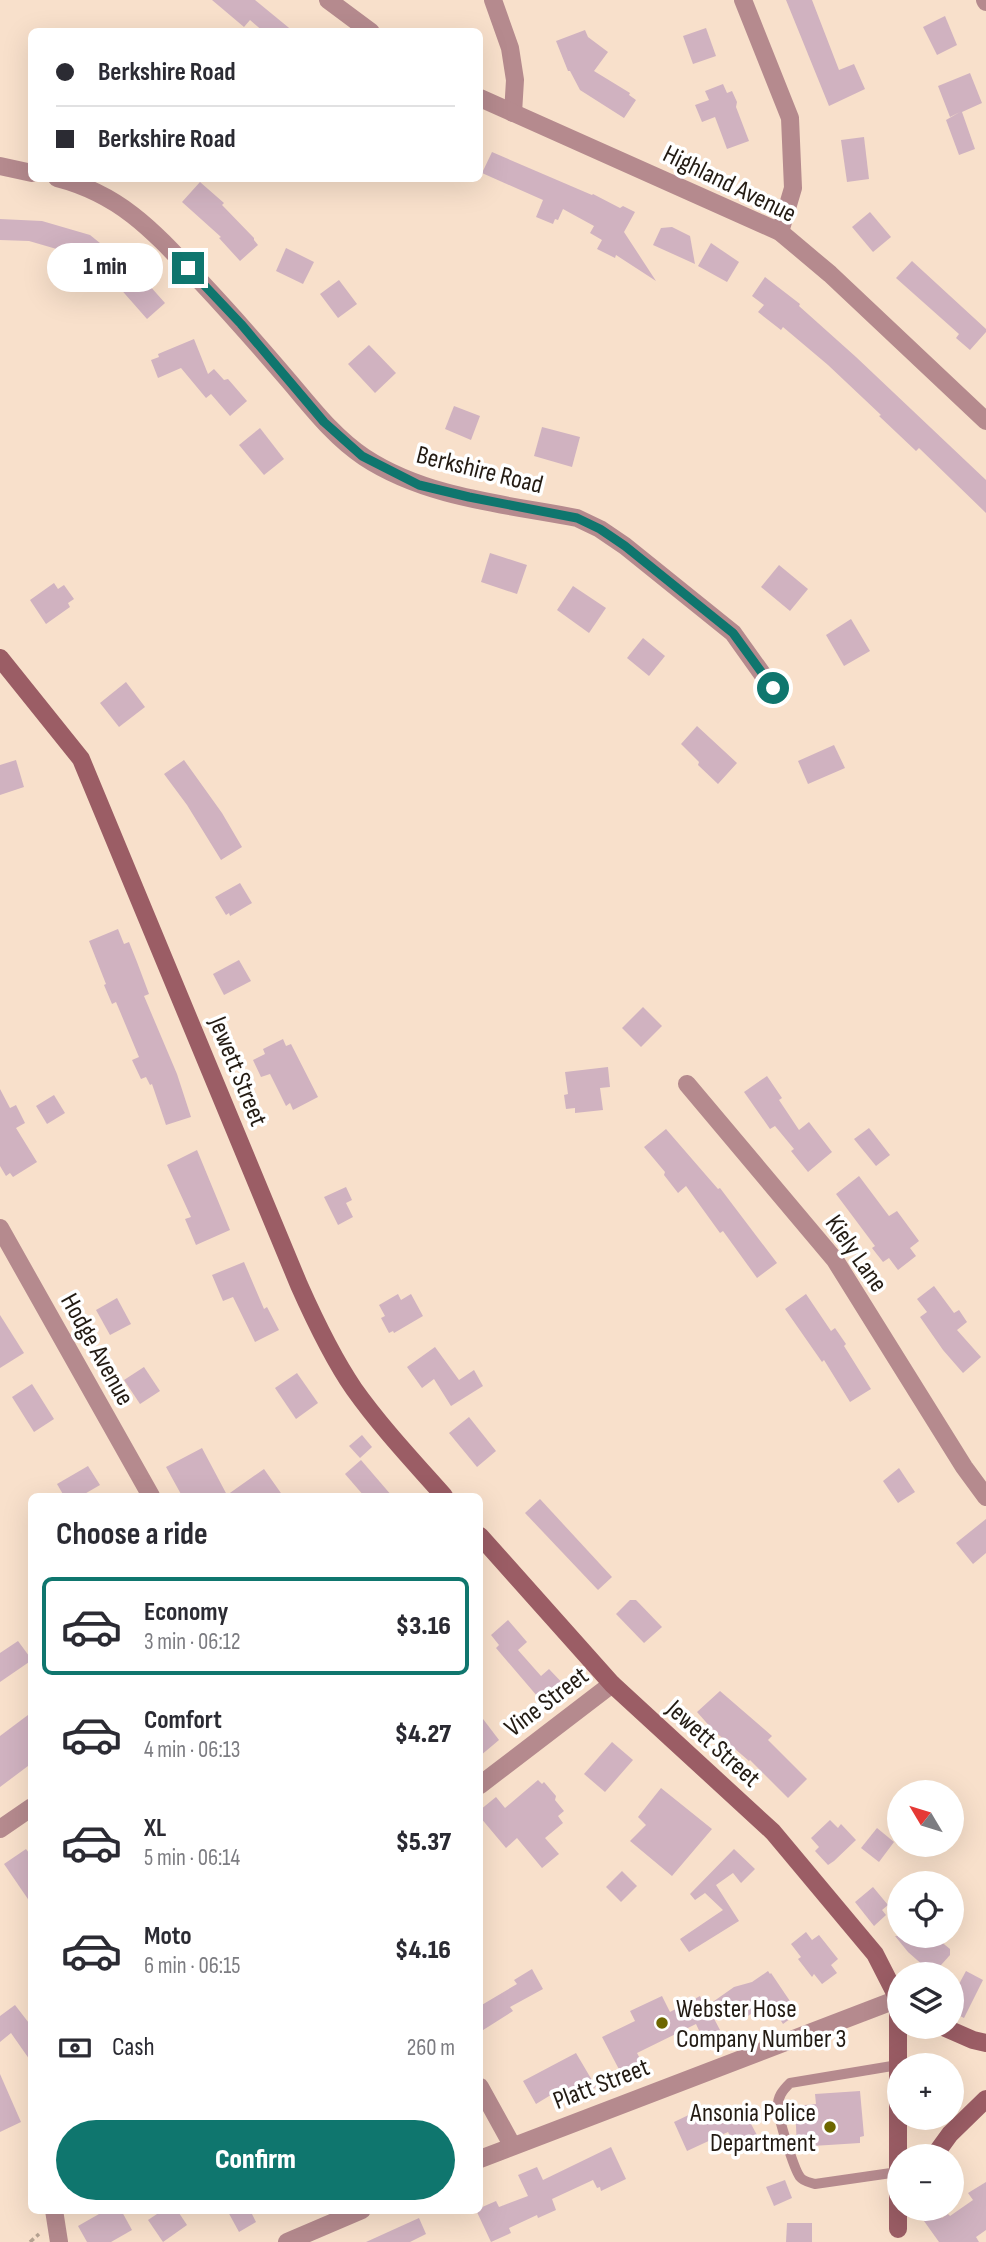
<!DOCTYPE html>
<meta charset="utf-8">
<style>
:root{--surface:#fff;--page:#f2f2f3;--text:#2b2b33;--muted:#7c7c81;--line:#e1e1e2;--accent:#0f766e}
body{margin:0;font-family:"Sofia Sans Condensed",sans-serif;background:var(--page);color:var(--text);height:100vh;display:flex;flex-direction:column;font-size:26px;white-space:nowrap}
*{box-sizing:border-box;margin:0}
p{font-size:23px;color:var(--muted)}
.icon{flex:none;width:38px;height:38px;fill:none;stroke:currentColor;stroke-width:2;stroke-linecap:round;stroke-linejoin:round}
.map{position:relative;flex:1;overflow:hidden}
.details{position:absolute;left:28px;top:1493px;width:455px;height:721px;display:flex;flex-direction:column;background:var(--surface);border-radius:10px;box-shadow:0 7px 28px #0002}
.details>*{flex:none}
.hud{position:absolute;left:28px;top:28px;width:455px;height:154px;border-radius:10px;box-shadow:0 7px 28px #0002;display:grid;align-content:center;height:154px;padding:0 28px;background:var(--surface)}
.needle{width:46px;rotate:308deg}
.controls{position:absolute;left:887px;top:1780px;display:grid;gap:14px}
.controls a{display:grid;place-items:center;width:77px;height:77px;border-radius:50%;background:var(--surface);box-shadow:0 7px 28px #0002;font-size:35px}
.end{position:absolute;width:32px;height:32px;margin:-16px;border:9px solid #0f766e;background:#fff;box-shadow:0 0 0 4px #fff}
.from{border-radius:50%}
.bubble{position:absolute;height:49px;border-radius:24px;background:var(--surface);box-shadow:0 7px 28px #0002;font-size:23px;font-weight:800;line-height:49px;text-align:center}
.hud b{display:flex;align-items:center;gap:24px;height:66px;font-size:26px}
.hud b+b{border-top:2px solid var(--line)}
.hud i{width:18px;height:18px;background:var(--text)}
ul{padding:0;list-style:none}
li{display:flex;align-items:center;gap:21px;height:98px;margin:0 14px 10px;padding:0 14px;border:4px solid transparent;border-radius:10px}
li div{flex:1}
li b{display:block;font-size:26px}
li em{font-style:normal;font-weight:800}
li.active{border-color:var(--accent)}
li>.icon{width:63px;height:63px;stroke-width:1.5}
h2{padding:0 28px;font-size:32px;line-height:84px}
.pay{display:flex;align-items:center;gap:18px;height:77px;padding:0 28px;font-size:26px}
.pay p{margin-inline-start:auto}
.action{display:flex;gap:14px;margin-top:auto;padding:14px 28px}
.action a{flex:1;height:80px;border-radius:42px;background:var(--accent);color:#fff;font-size:28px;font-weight:800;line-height:80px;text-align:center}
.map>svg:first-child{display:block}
.building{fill:#d0b2c0}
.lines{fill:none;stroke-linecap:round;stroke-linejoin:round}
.path{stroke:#b6a392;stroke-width:3.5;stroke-dasharray:5 3.5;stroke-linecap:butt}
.lane{stroke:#b58a8e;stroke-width:10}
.street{stroke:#b58a8e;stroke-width:18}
.secondary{stroke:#9b5d65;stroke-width:18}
.route{stroke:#0f766e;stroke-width:9}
.poi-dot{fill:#6d6700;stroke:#fff;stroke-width:2.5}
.labels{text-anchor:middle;stroke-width:7;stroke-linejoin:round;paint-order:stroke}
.street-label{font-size:26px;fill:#231b13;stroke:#fff}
.poi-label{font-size:26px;fill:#231b13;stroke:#fff;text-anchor:start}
</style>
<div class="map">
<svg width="986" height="2242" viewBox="0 0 986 2242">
<rect width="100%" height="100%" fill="#f8e0cb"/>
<g class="building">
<path d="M212 0H255L294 32H264L250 20 244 27Z"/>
<path d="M786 0H812L839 70 854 64 865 89 829 106Z"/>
<path d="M945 16 957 45 937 55 923 27Z"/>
<path d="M706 28 716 56 693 64 683 36Z"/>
<path d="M585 30 588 37 608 52 594 71 630 93 629 95 636 100 624 118 580 90 570 71H568L556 41Z"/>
<path d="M970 73 982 103 962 112 975 149 959 155 946 120 960 112 950 117 938 86Z"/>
<path d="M723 84 727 93 732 91 737 102 736 107 749 141 727 149 715 117 702 122 695 105 709 100 705 91Z"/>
<path d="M864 137 869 179 847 182 841 140Z"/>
<path d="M492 152 592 195 593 194 620 208 623 206 635 212 624 232 656 281 616 255 615 258 597 249 602 240 590 233 594 226 563 209 558 220 555 219 553 224 536 217 543 200 482 173Z"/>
<path d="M200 182 224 203 222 205 254 238V240L258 245 240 261 219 238 221 237 182 202Z"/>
<path d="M870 212 891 237 873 252 852 227Z"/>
<path d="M0 219 42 221 90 235 141 276 165 303 147 319 118 286 116 288 92 268 98 261 29 241 0 240Z"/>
<path d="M672 227 690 236 695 264 653 245 661 228Z"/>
<path d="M711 243 739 262 727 282 698 266Z"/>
<path d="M286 248 314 262 303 284 276 271Z"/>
<path d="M912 261 986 329V332L970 350 956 338 959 334 896 278Z"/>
<path d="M765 277 800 304 799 306 856 357 986 480V513L919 448 916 451 879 416 881 415 828 365 783 327 781 330 758 312 764 305 752 296Z"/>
<path d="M339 280 357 304 338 318 320 294Z"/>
<path d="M194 339 208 374 214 369 224 380 228 379 247 401 230 416 211 394 206 398 181 368 158 378 151 360 159 357 158 354Z"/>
<path d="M369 345 396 373 375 393 348 364Z"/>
<path d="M454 406 480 416 471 440 445 429Z"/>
<path d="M542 427 580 437 572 467 534 456Z"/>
<path d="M260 428 284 459 264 475 239 445Z"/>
<path d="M490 553 527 565 517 594 481 582Z"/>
<path d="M779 565 808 589 790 611 761 587Z"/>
<path d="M54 583 58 589 64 585 74 599 68 603 70 607 46 624 30 600Z"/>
<path d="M573 586 606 608 589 633 557 610Z"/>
<path d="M851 619 870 651 844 666 826 635Z"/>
<path d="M643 638 665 656 649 676 627 658Z"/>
<path d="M126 682 145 707 119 727 100 703Z"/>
<path d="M697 726 737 763 718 784 698 765 699 762 681 744Z"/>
<path d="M834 745 845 768 808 784 798 761Z"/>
<path d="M16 760 24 787 0 795V765Z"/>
<path d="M184 760 222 813 242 847 221 860 187 805 164 774Z"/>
<path d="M240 883 252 903 230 916 229 913 226 915 215 897Z"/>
<path d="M118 929 124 944 129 942 137 962 149 994 144 996 177 1074 191 1117 166 1125 152 1084 150 1085 146 1077 141 1079 132 1060 139 1057 116 1002 112 1004 104 985 106 984 89 941Z"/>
<path d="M239 960 251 981 224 995 213 974Z"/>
<path d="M643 1007 662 1026 641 1047 622 1028Z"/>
<path d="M283 1039 286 1046 291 1044 318 1097 293 1110 290 1103 286 1106 270 1074 261 1077 253 1060 265 1054 263 1049Z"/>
<path d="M608 1067 610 1087 600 1088 603 1110 575 1113V1108L566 1109 564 1095 568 1094 565 1072Z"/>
<path d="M767 1076 782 1098 779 1100 799 1130 809 1122 832 1152 808 1172 791 1151 794 1149 775 1126 770 1129 744 1092Z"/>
<path d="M0 1089 10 1108 16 1105 25 1123 16 1128 37 1162 13 1177 10 1173 6 1176 0 1166Z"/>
<path d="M54 1095 65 1113 47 1124 36 1106Z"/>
<path d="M869 1128 890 1155 876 1166 854 1139Z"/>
<path d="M666 1129 718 1189 720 1188 777 1263 757 1278 723 1231 720 1233 686 1186 678 1193 664 1175 665 1172 644 1147Z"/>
<path d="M197 1150 230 1230 196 1245 185 1219 191 1217 167 1165Z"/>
<path d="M859 1176 889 1216 897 1211 919 1241 910 1248 916 1256 898 1270 889 1258 883 1262 872 1248 875 1246 836 1194Z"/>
<path d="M346 1187 352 1200 346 1203 353 1217 338 1225 324 1197Z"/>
<path d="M244 1262 264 1309 267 1307 279 1330 255 1342 233 1297 223 1301 212 1275Z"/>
<path d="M934 1286 954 1313 959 1310 967 1322 957 1330 981 1357 963 1373 943 1350 920 1317 927 1312 917 1299Z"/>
<path d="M398 1294 401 1300 411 1294 423 1316 394 1333 393 1331 389 1333 381 1318 385 1316 379 1305Z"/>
<path d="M806 1294 831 1331 835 1328 846 1344 844 1346 871 1389 850 1402 824 1360 822 1362 785 1309Z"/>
<path d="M117 1298 131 1324 110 1335 96 1310Z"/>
<path d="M0 1315 24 1353 0 1368Z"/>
<path d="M435 1347 459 1380 474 1370 483 1386 451 1406 434 1379 422 1388 407 1367Z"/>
<path d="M144 1367 160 1391 140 1404 124 1380Z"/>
<path d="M297 1373 318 1403 296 1419 275 1388Z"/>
<path d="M32 1384 54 1419 34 1432 12 1397Z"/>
<path d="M469 1417 496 1451 477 1467 449 1433Z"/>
<path d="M362 1435 372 1447 360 1458 349 1446Z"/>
<path d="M202 1448 227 1495 264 1469 283 1496H182L166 1467Z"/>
<path d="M361 1460 392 1496H364L345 1474Z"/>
<path d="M88 1466 100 1485 81 1496H64L57 1484Z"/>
<path d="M899 1468 915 1492 898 1503 883 1481Z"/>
<path d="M540 1499 612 1577 598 1590 525 1513Z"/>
<path d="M986 1519V1553L973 1564 956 1543Z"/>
<path d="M630 1600H636L662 1627 644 1643 616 1614Z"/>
<path d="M508 1620 527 1642 518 1650 541 1676 549 1669 570 1691 549 1710 496 1648 499 1645 491 1635Z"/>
<path d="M18 1641 32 1660 0 1682V1653Z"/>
<path d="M720 1691 772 1736 768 1740 807 1779 788 1798 750 1760 749 1761 713 1730 697 1712Z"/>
<path d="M32 1712V1763L0 1787V1736Z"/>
<path d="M480 1715 499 1740 480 1756Z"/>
<path d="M612 1742 633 1760 605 1792 584 1774Z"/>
<path d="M538 1780 542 1784 544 1782 556 1796 555 1800 564 1811 558 1816 563 1823 545 1838 559 1854 542 1868 517 1838 506 1848 480 1817V1810L496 1797 505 1808Z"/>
<path d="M661 1788 712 1829 672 1876 630 1841 646 1825 638 1817Z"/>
<path d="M830 1820 838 1828 841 1824 856 1840 834 1861 828 1865 815 1851 819 1847 811 1838Z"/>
<path d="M877 1828 894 1842 879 1862 861 1848Z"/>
<path d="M26 1849 32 1857V1905L4 1864Z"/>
<path d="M734 1849 755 1869 741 1883 733 1873 716 1885 739 1921 689 1952 680 1939 723 1910 705 1893 695 1900 690 1894Z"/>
<path d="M622 1871 637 1886 621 1902 606 1887Z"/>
<path d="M873 1887 888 1905 882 1910 886 1915 874 1926 855 1902Z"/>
<path d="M806 1932 812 1940 819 1935 838 1959 831 1965 837 1973 822 1984 814 1974 812 1977 798 1959 801 1957 791 1944Z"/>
<path d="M895 1936H934L950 1949V1955L933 1974 908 1952Z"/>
<path d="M532 1969 543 1989 510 2007 513 2011 480 2032V2006L517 1984 514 1980Z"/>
<path d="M768 1971 770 1974 771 1973 798 2013 783 2024 769 2002 742 2020 709 2009 720 2030 703 2039 696 2024 637 2053 644 2066 623 2077 602 2037 635 2021 630 2011 662 1996 670 2012 700 1996 704 2005 707 2006 734 1987 752 1982Z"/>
<path d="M966 1971 983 1980 964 2018 952 2012V1997Z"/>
<path d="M15 2005 32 2027V2063L11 2033 0 2042V2016Z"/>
<path d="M576 2053 596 2087 572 2101 564 2087 536 2104 523 2081Z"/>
<path d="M0 2074 21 2122 0 2132Z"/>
<path d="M860 2091 864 2136 860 2137V2143L797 2147 795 2106 816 2104 815 2094Z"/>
<path d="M741 2105 758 2137 736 2148 728 2132 687 2151 674 2122 697 2111 703 2125Z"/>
<path d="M611 2147 626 2179 601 2191 600 2187 597 2188 593 2180 552 2199 556 2210 538 2218 537 2215 509 2228 511 2233 491 2242 476 2210H480V2208L496 2201 499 2207 528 2196 518 2175 537 2167 543 2180Z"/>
<path d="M785 2180 792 2198 774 2206 766 2187Z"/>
<path d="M986 2182V2230L976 2237 979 2242H939L924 2221 937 2211 942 2218 948 2214 950 2216 973 2200 968 2193Z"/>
<path d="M106 2210H121L132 2230 111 2242H87L78 2226Z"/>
<path d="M163 2210H177L187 2225 163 2242 148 2220Z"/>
<path d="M227 2210H250L256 2222 239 2232Z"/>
<path d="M419 2218 426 2234 410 2242H366Z"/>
<path d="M787 2223H812V2242H786Z"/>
</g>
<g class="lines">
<path class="path" d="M30 2242 39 2234"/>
<path class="lane" d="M898 2065 790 2083C783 2090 777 2097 778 2107 778 2118 794 2169 800 2177 804 2182 809 2182 815 2184L898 2172"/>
<g class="street">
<path d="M328 0 371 32"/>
<path d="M493 0 510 48 515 80 513 113"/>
<path d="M743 0 790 118 793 188 780 232"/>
<path d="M985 0 986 2"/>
<path d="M480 98 780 232 830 274 986 421"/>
<path d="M0 166 32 173"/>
<path d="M57 178C123 195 156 234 201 282 231 314 260 347 289 381 312 408 334 437 364 457 426 498 505 504 577 518L600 529 625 546 733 633 773 689"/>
<path d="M687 1084 835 1260 964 1467 986 1497"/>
<path d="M0 1228 151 1496"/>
<path d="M480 1785 612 1684"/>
<path d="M0 1829 32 1807"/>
<path d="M480 2087 512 2145"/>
<path d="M480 2159 898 1999"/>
<path d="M54 2210 59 2242"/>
<path d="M287 2242 362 2210"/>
</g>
<g class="secondary">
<path d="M0 658 81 759 299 1285C315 1321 332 1357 354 1389 381 1427 413 1461 444 1496"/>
<path d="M480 1536 612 1684 773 1832 875 1954 898 1999V2229"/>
<path d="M941 2026 973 2040 986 2043"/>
<path d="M934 2156 950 2134 986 2099"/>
</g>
</g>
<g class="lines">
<path class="route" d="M188 268 241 324 324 422 362 456 419 485 469 497 577 518 600 529 625 546 733 633 773 688"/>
</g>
<g class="poi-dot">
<circle cx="662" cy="2023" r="7"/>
<circle cx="830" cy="2127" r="7"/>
</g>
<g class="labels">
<g class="street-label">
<text transform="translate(730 183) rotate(26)" y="9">Highland Avenue</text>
<text transform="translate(480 469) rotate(14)" y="9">Berkshire Road</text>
<text transform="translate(239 1071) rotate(68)" y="9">Jewett Street</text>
<text transform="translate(857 1253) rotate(55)" y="9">Kiely Lane</text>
<text transform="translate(98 1349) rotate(61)" y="9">Hodge Avenue</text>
<text transform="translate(546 1701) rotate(-37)" y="9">Vine Street</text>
<text transform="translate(714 1743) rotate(42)" y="9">Jewett Street</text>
<text transform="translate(601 2083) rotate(-21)" y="9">Platt Street</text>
</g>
<g class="poi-label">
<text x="676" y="2017">Webster Hose<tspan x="676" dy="30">Company Number 3</tspan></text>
<text x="816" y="2121" text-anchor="end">Ansonia Police<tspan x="816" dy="30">Department</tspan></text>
</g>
</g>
</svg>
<div class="controls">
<a><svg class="needle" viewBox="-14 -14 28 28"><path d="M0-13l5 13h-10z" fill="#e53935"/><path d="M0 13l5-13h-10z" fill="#7c7c81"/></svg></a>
<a><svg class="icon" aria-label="locate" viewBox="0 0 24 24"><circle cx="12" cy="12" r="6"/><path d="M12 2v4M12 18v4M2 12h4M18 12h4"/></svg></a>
<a><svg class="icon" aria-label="layers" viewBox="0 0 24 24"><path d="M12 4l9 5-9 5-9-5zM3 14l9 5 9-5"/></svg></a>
<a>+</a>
<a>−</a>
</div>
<i class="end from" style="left:773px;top:688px"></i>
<i class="end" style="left:188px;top:268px"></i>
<div class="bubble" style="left:47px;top:243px;width:116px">1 min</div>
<div class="hud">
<b><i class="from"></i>Berkshire Road</b>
<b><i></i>Berkshire Road</b>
</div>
<section class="details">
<h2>Choose a ride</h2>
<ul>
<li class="active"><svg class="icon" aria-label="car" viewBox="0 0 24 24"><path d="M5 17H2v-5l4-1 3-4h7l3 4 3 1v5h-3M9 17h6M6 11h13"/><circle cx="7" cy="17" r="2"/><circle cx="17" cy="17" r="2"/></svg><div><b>Economy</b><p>3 min · 06:12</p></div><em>$3.16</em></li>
<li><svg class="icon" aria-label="car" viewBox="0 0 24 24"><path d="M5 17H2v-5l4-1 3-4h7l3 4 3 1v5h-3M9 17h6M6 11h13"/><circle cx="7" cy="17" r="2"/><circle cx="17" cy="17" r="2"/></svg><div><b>Comfort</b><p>4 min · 06:13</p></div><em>$4.27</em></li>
<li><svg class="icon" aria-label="car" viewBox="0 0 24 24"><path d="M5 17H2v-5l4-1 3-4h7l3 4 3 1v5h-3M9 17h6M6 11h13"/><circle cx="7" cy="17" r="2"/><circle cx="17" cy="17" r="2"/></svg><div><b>XL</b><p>5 min · 06:14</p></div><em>$5.37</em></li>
<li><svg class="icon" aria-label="car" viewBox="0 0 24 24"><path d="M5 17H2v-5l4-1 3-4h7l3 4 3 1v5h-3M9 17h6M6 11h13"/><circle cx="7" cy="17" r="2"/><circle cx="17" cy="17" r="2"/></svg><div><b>Moto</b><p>6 min · 06:15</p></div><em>$4.16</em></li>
</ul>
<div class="pay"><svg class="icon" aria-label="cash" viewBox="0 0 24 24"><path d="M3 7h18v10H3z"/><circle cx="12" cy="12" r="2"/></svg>Cash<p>260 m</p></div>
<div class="action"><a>Confirm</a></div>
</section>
</div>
